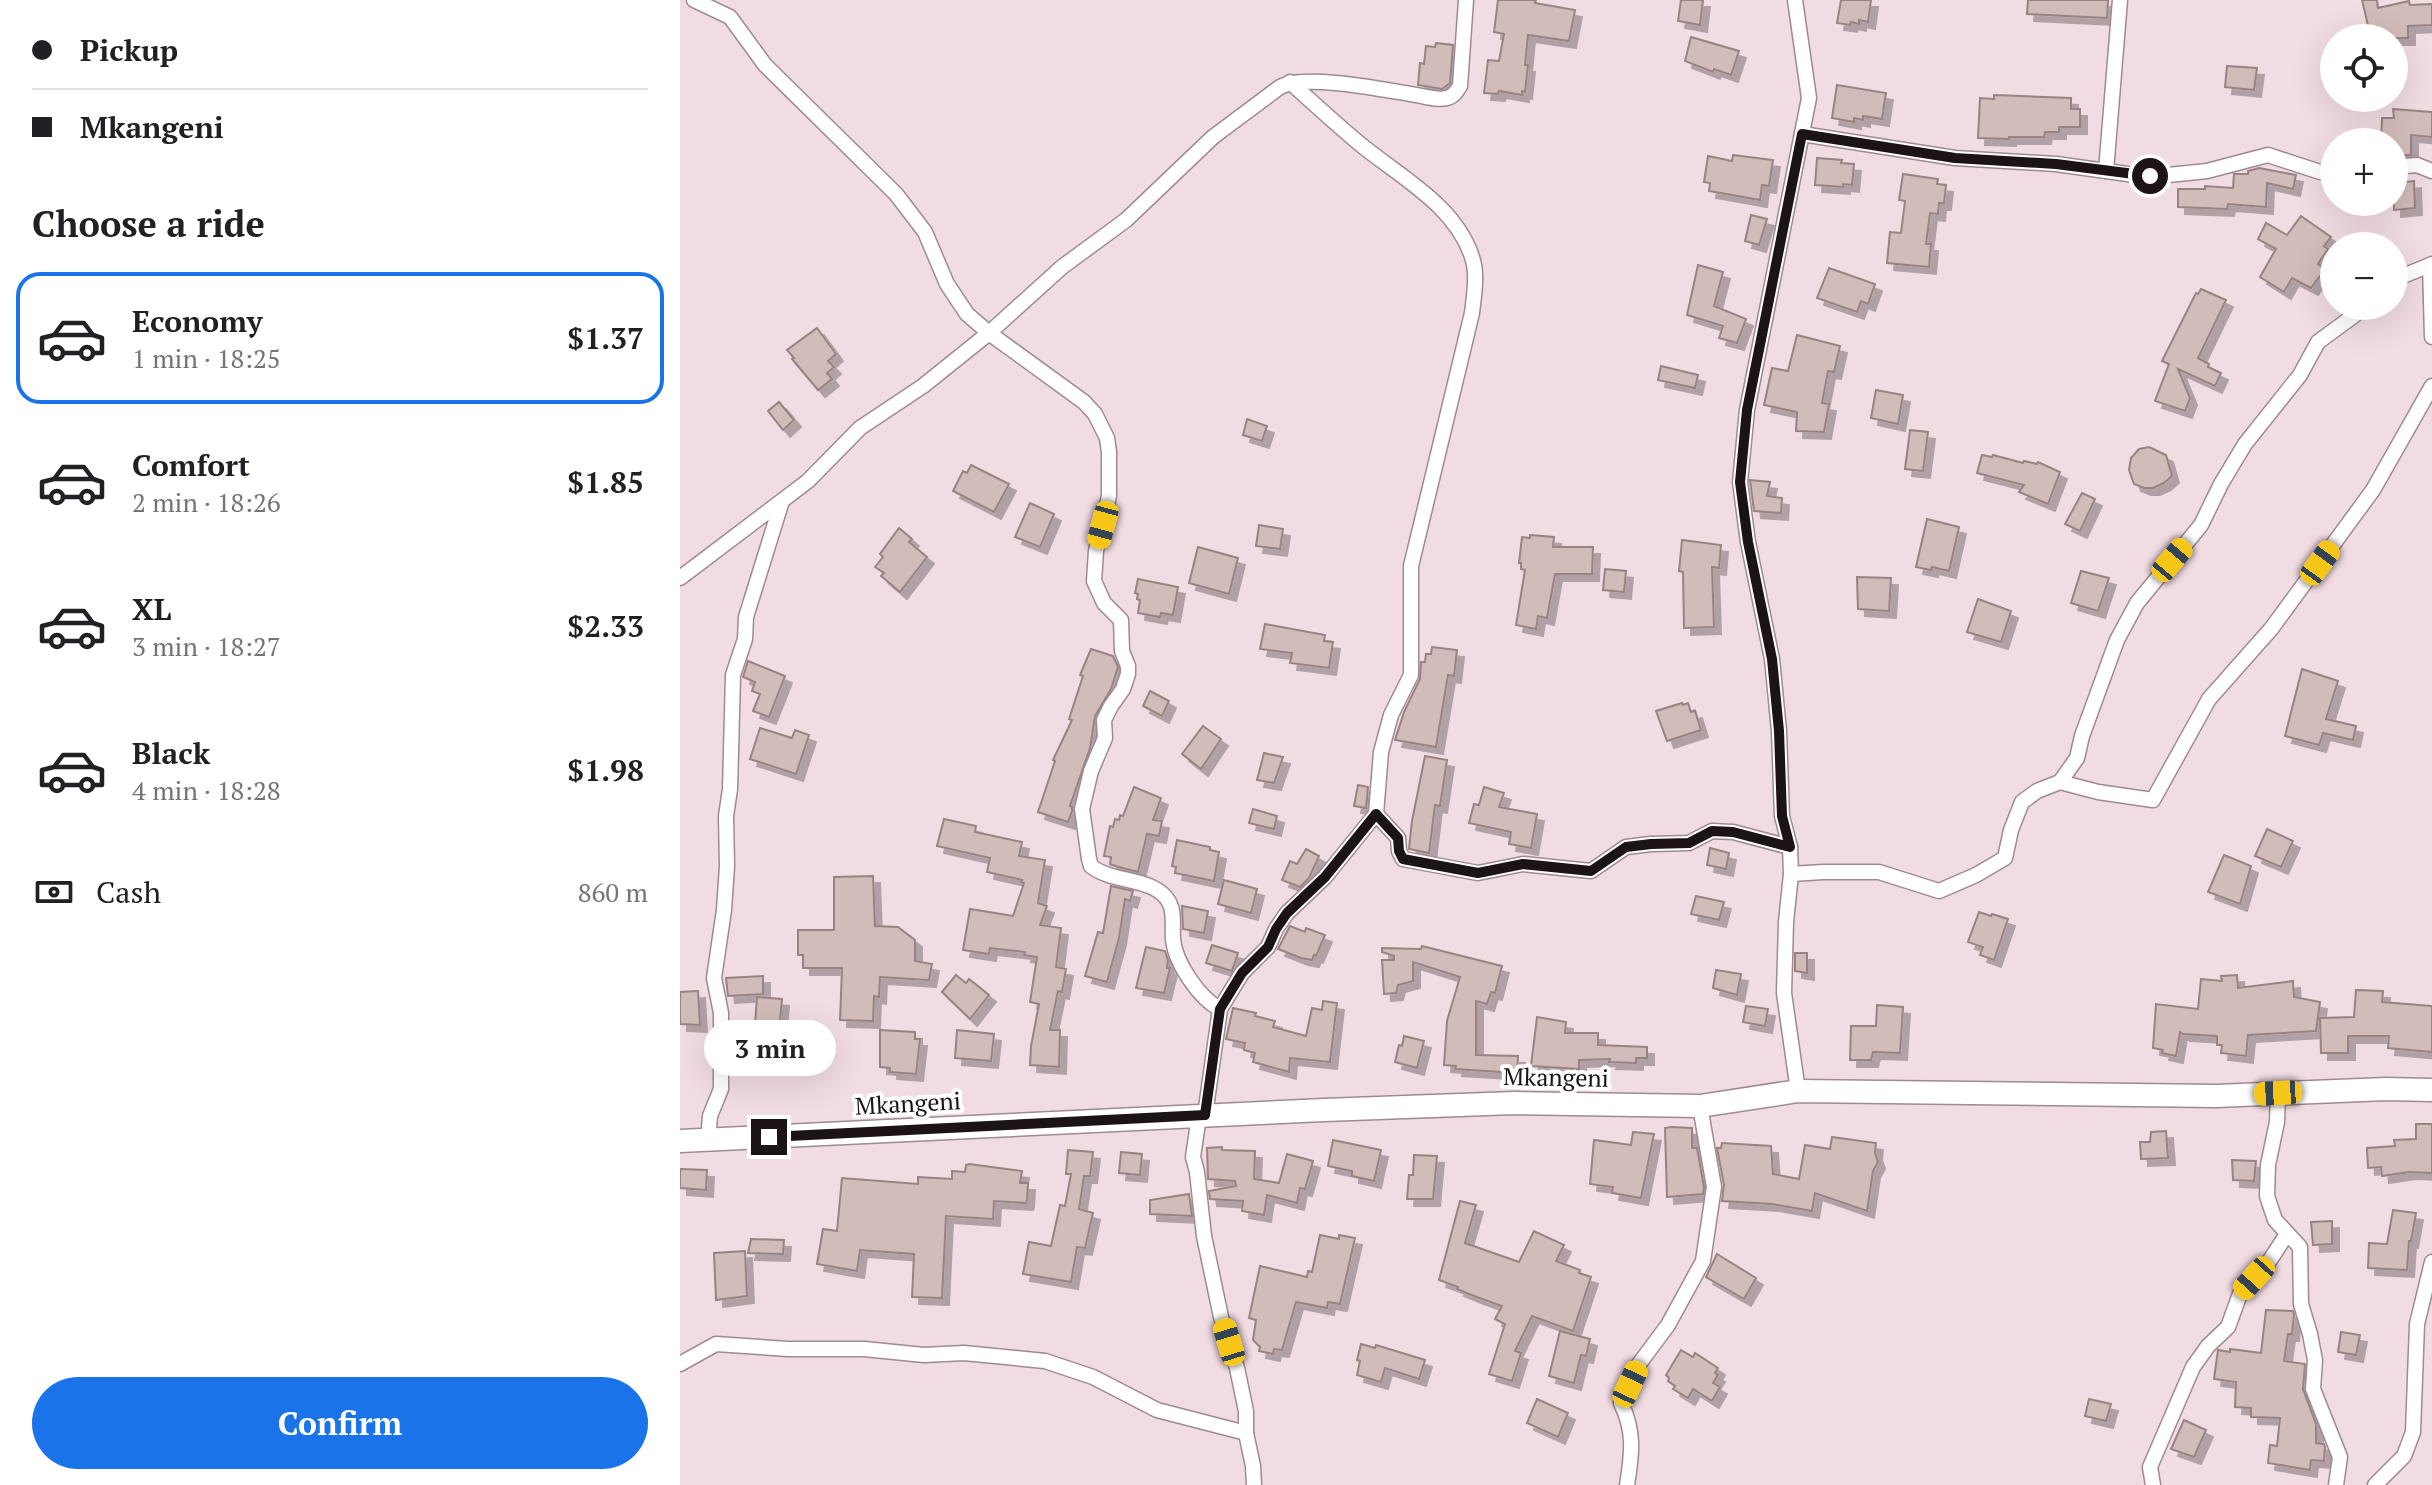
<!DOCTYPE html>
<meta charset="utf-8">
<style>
:root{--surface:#fff;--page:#f6f6f6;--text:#202124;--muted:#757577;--line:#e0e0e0;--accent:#1a73e8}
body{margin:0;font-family:"PT Serif",serif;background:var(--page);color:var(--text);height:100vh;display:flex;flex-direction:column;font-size:30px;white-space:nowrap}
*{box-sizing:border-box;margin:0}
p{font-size:26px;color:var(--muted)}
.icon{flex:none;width:44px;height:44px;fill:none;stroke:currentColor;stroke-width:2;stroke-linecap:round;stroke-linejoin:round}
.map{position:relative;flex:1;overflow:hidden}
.side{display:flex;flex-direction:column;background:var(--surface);width:680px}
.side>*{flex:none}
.guide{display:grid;align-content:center;height:176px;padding:0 32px;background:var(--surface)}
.fabs{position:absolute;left:1640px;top:24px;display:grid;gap:16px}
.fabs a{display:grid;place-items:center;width:88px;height:88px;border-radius:50%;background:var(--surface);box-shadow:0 8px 32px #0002;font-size:40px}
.end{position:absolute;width:36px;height:36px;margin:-18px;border:10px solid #1b1316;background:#fff;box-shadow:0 0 0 4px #fff}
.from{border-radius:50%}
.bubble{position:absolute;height:56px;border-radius:28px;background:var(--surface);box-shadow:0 8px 32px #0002;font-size:26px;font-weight:600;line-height:56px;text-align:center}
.car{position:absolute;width:24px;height:48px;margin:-24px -12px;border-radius:10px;box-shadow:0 0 6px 2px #0007;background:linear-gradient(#f5c518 24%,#345 0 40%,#f5c518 0 76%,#345 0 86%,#f5c518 0)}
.guide b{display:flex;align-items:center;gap:28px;height:76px;font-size:30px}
.guide b+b{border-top:2px solid var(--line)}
.guide i{width:20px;height:20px;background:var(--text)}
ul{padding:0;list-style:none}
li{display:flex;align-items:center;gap:24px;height:132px;margin:0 16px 12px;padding:0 16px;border:4px solid transparent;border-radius:24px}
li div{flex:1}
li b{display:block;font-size:30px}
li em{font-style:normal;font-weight:600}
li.current{border-color:var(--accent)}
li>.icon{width:72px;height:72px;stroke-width:1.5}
h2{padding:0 32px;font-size:36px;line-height:96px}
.pay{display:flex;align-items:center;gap:20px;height:88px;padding:0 32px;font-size:30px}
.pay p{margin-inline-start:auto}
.primary-button{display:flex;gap:16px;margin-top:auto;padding:16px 32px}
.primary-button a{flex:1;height:92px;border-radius:48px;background:var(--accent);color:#fff;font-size:32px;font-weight:600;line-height:92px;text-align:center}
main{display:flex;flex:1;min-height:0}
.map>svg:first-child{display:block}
.building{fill:#d2bcb9;stroke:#988381;stroke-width:2;filter:url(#shadow)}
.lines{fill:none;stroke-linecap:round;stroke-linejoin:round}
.street-casing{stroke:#9f8a91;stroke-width:17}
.secondary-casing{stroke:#9f8a91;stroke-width:25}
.street{stroke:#fff;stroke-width:14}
.secondary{stroke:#fff;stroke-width:22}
.route{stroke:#1b1316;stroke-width:10}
.labels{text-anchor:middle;stroke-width:8;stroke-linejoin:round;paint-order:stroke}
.street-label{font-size:24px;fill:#1b1316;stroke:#fff}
</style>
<main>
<section class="side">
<div class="guide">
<b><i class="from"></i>Pickup</b>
<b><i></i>Mkangeni</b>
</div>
<h2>Choose a ride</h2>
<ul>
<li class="current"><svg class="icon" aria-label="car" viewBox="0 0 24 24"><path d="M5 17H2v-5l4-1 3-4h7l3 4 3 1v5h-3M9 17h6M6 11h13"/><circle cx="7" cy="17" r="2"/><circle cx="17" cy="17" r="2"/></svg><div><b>Economy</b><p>1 min · 18:25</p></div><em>$1.37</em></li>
<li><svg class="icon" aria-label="car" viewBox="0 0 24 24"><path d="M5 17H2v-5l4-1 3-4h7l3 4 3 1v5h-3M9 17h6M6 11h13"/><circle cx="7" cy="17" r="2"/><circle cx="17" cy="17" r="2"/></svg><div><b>Comfort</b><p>2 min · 18:26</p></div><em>$1.85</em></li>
<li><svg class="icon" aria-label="car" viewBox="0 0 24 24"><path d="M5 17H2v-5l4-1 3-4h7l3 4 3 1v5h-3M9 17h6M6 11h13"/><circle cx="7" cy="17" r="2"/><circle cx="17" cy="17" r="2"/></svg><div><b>XL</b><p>3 min · 18:27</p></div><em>$2.33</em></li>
<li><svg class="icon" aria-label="car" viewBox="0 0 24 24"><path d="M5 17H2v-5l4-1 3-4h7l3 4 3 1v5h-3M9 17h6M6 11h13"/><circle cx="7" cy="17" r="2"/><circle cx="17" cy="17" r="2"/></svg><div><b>Black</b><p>4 min · 18:28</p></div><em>$1.98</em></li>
</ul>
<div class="pay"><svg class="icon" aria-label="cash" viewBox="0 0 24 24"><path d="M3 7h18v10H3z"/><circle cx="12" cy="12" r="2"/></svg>Cash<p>860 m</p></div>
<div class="primary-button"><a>Confirm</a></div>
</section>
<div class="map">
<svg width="1752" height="1485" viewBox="0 0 1752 1485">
<defs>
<filter id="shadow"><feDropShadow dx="7" dy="7" stdDeviation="0" flood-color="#0004"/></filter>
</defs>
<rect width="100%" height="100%" fill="#f2dce3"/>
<g class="building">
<path d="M818 0H856L855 3 895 10 889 41 848 35 845 65H848L845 92 842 91V95L819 91 818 94 804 93 808 60 819 61 824 34 814 32Z"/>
<path d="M1001 0H1023L1020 25 998 21Z"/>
<path d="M1161 0H1191L1188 22 1179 20V24L1171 22 1170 25 1157 23Z"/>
<path d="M1348 0H1428L1427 18 1347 14Z"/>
<path d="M1682 0H1697L1698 8 1729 1 1730 5 1752 4V25L1728 26V38H1691Z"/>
<path d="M1011 37 1059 51 1051 75 1034 69 1033 72 1005 61Z"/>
<path d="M756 43 773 45 770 83 762 89 738 85 740 63 744 64 746 46 755 47Z"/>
<path d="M1547 66 1577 68 1574 90 1545 87Z"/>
<path d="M1157 85 1206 93 1202 119 1183 116V120L1174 118V122L1152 118Z"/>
<path d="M1314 95 1391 98V109H1400V127H1379V132H1365L1364 137H1329V139L1298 138 1300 98 1314 99Z"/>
<path d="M1713 109 1752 112V137L1731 135V155H1714V142H1701L1702 118H1714Z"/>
<path d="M1053 155 1093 160 1089 186 1082 185 1080 200 1029 191 1030 183 1024 182 1028 156 1052 161Z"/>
<path d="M1137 158 1162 160 1161 163 1174 164 1172 185 1163 184V187L1135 185Z"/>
<path d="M1579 168 1616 175 1613 189 1587 183 1586 207 1548 204 1547 209 1498 207V189H1525V186L1553 188 1554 174H1568V171Z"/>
<path d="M1223 174 1258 179 1257 184 1266 185 1264 203H1259L1258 214 1250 213 1246 244H1251L1249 267 1207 263 1210 232 1221 233 1225 201 1219 200Z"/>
<path d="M1734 181 1735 208 1714 210V183Z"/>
<path d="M1071 215 1087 219 1079 245 1065 241Z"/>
<path d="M1621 216 1651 237 1644 246 1648 249 1638 264 1645 269 1631 288 1612 278 1604 292 1580 277 1596 249 1578 239 1586 223 1607 235Z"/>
<path d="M1018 265 1043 272 1034 306 1066 319 1057 343 1039 338 1043 326 1007 315Z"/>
<path d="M1149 268 1195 284 1188 304 1181 301 1177 312 1137 298Z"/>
<path d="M1521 289 1546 300 1518 358 1529 364 1528 367 1541 373 1535 386 1498 369 1510 398 1505 411 1475 401 1489 364 1482 361 1516 293 1518 294Z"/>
<path d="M137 328 156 354 148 361 154 367 147 373 152 379 138 390 112 359 114 358 107 350Z"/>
<path d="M1117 335 1160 346 1154 372 1148 371 1142 403 1149 404 1144 432 1116 431 1117 412 1084 405 1092 368 1108 371Z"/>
<path d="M981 366 1018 375 1015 388 978 380Z"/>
<path d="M1196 390 1223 395 1218 424 1191 418Z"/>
<path d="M99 402 114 420 103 430 88 411Z"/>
<path d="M567 419 587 426 582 441 563 435Z"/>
<path d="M1230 430 1248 432 1243 471 1225 469Z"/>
<path d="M1469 447 1486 455 1492 476 1484 483 1473 488H1464L1454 484 1449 470 1451 458 1459 449Z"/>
<path d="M1302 455 1312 457 1313 455 1343 463 1344 461 1357 464 1358 462 1380 472 1368 504 1339 492 1344 485 1297 473Z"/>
<path d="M291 465 329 484 314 512 273 491 283 471 287 473Z"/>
<path d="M1070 480 1090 482 1087 496 1102 498 1101 513 1074 511Z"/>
<path d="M1402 493 1415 499 1400 531 1385 524Z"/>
<path d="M350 503 374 514 360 547 335 537Z"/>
<path d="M1247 519 1279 527 1269 571 1252 567 1251 570 1236 567Z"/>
<path d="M579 525 603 529 600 549 576 546Z"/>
<path d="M219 528 232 539 229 542 247 557 220 592 201 576 204 573 195 567 203 557 200 554Z"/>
<path d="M850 535 874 537 873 547H913L912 574H875L867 618 858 616 856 629 836 625 845 570 841 569V563H839L842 537 850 538Z"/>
<path d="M1002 540 1041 545 1039 568 1032 567 1034 627 1004 628 1003 572 999 571Z"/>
<path d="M518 547 558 558 549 594 509 583Z"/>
<path d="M925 569 946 571 944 592 923 590Z"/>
<path d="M1401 571 1429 578 1418 611 1391 603Z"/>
<path d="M1177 577 1211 578 1209 611 1178 609Z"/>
<path d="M458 579 498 587 493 615 481 613 480 617 458 613 460 600 457 599 458 594 455 593Z"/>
<path d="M1298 599 1331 611 1321 642 1287 632Z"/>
<path d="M585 624 645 635 644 641 653 642 649 668 610 663 612 653 580 649Z"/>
<path d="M752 647 777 650 774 676 768 675 756 747 715 740 724 712 740 679 741 662H745L746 654H751Z"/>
<path d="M411 649 433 656 438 667 431 689 415 716 410 748 390 806 392 807V811L388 822 358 812 375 761 373 760 392 720 389 719 403 676 400 675Z"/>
<path d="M68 661 105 676 89 717 73 711 80 694 72 691 75 682 63 677Z"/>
<path d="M1622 669 1658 681 1646 719 1676 726 1673 740 1643 733 1639 745 1605 736Z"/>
<path d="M470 691 489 701 482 716 463 706Z"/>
<path d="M1002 703 1003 705 1008 703 1011 712 1015 711 1021 730 987 741 976 711Z"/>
<path d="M523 726 541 739 521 769 502 754Z"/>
<path d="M80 728 112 738 115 730 129 735 116 774 70 759Z"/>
<path d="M584 753 603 757 594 783 577 780Z"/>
<path d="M745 756 767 760 760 806 755 805 749 853 729 849 732 821Z"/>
<path d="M678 785 688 787 686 808 674 806Z"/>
<path d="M454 787 481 798 473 820 482 821 479 836 467 834 458 872 435 866 430 864 431 857 424 856 430 826 433 827 435 819 439 820 440 815 443 816Z"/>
<path d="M804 787 824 793 819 807 857 814 851 848 829 844 831 832 789 823 794 804 799 805Z"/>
<path d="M573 809 597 816 594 829 569 823Z"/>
<path d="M264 819 296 826 295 832 342 842 339 856 365 860 358 903 367 906 360 925 381 928 376 967 386 969 382 992 378 991 370 1030H380L379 1067 350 1065 351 1046 359 1004 350 1002 357 957 344 955 345 952 310 948 309 954 283 950 290 909 333 916 344 883 341 882 342 880 307 872 310 858 257 846Z"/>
<path d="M1587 829 1613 841 1601 867 1575 856Z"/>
<path d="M497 840 530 847V850L539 852 534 881 495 873 496 867 492 866Z"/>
<path d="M1030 848 1049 853 1046 869 1027 865Z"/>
<path d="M626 849 639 856 629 878 620 887 602 880 610 861 617 864Z"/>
<path d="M1544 855 1571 866 1560 904 1528 892Z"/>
<path d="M193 876 195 926 218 927 235 940V961L252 964 249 980 200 977 199 997 194 996 193 1021 160 1020 162 968H123V955H118V930H154V877Z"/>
<path d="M544 880 577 889 571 913 538 904Z"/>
<path d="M431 886 453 891 450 901 445 899 439 938 427 982 405 976 418 932 423 933Z"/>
<path d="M1016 896 1044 902 1039 920 1011 914Z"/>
<path d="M502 906 528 911 524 933 503 929Z"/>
<path d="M1299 912 1311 916 1312 914 1328 919 1314 960 1300 955 1303 947 1288 942Z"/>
<path d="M610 926 625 932 626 928 645 935 636 956 634 955 632 960 621 958 598 949Z"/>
<path d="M532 945 558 953 552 971 526 963Z"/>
<path d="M742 946 822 966 815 993 811 992 807 1004 796 1001V1055L838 1056 837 1073 775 1069 776 1066 764 1065 767 1021 780 977 733 962V981L718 985 716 993 704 994 702 960H714V956L702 952V948L741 949Z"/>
<path d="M466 947 485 951 488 960 487 968H490L484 993 456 988Z"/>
<path d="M1115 953H1127V973L1115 971Z"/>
<path d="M1036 970 1061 974 1057 995 1033 988Z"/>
<path d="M276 975 286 983 289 979 309 995 290 1019 262 992Z"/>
<path d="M1557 975 1558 988 1613 981 1614 997 1640 1002 1636 1031 1568 1035 1566 1056 1541 1053 1542 1045H1537V1036L1503 1034 1500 1032 1496 1056 1482 1053 1483 1050 1473 1048 1476 1004 1518 1009 1521 979 1542 981 1541 976Z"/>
<path d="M83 976V994L48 996 46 978Z"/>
<path d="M1676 990 1703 991 1702 1002 1752 1006V1052L1708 1048 1709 1036H1668V1053H1641L1640 1018 1674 1017Z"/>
<path d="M18 991 20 1025 0 1024V992Z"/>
<path d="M77 997 102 999 99 1033H96L91 1065 51 1059 54 1035 74 1038Z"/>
<path d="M643 1001 657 1003 650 1062 610 1058 609 1072 573 1062 575 1053 564 1050 565 1043 546 1039 553 1008 576 1013 575 1016 595 1021 593 1027 626 1036 632 1008 642 1010Z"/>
<path d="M1197 1005 1223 1007 1220 1053 1193 1052 1191 1060H1170L1171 1026H1196Z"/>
<path d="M1066 1006 1088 1009 1085 1026 1063 1022Z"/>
<path d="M857 1017 886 1022 885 1033H918V1045L967 1047V1058H956V1063L929 1062 930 1059 899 1060V1069L851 1066Z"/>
<path d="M200 1030 235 1032V1039H240L236 1074 210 1072V1068L200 1067Z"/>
<path d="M277 1030 314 1034 311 1061 275 1058Z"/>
<path d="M724 1036 744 1041 737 1068 715 1062 719 1045 722 1046Z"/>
<path d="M1736 1124H1752V1173L1729 1172 1702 1176 1701 1167 1688 1168 1687 1148 1715 1146 1714 1140 1736 1139Z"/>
<path d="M991 1127 1012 1128V1148H1017L1024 1187 1023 1194 987 1197 985 1128Z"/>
<path d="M1486 1131 1488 1158 1461 1159 1460 1142H1470L1471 1132Z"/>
<path d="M953 1132 974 1134 961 1198 932 1193 933 1187 910 1184 914 1140 951 1145Z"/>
<path d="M1152 1137 1196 1143 1195 1153 1198 1162 1193 1171 1187 1211 1135 1193 1132 1211 1092 1204 1042 1201 1044 1185 1037 1148H1041L1042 1143 1091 1146 1093 1174 1119 1179 1125 1145 1150 1149Z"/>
<path d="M653 1140 701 1150 694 1181 672 1176V1171L648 1166Z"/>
<path d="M542 1147V1150L575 1151 574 1179 599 1183 607 1154 633 1161 625 1189 620 1188 617 1203 587 1195 584 1215 562 1211 563 1201 530 1199 529 1191 556 1186 555 1181 528 1179 527 1148Z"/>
<path d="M388 1150 413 1152 410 1176H404L399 1209 413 1213 405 1248 397 1247 391 1282 343 1274 349 1242 371 1246 380 1205 385 1206 391 1174H386Z"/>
<path d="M441 1152 462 1154 460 1175 439 1173Z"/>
<path d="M734 1155 757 1156 753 1199H727L729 1175H733Z"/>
<path d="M1552 1160 1576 1161 1574 1181 1553 1180Z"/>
<path d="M289 1164 342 1171 340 1183H348L347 1200 346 1203 314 1201 313 1219 266 1216 262 1298 232 1297 234 1254 180 1250 177 1271 137 1264 143 1229 157 1231 162 1178 238 1184V1177L272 1179V1171L285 1172 286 1165Z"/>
<path d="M0 1169 27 1170 26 1190 0 1188Z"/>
<path d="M509 1194 512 1216 470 1214V1200Z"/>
<path d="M780 1201 796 1205 785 1243 839 1262 854 1231 884 1245 876 1261 900 1270 899 1273 911 1277 893 1331 852 1316 835 1351 841 1353 832 1381 809 1374 825 1324 815 1319 822 1306 794 1296 777 1289 778 1287 759 1280Z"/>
<path d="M1713 1210 1736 1213 1731 1241H1729L1727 1270 1688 1268 1689 1243 1707 1244Z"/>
<path d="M1652 1221V1244L1633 1245 1631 1222Z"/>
<path d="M640 1235 659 1239V1235L675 1238 660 1304 648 1302 647 1308 616 1302 602 1350 594 1349 593 1354 579 1351 580 1347 573 1340 576 1320 569 1318 580 1266 627 1277 628 1271 632 1272Z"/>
<path d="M71 1239 104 1240 103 1254 68 1253Z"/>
<path d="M65 1251 67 1296 36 1300 34 1253Z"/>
<path d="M1037 1254 1076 1278 1064 1299 1026 1277Z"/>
<path d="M1586 1310 1613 1311 1614 1314 1612 1334H1608L1604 1361 1625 1364 1623 1389 1636 1424V1443L1644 1444 1645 1447 1644 1461 1631 1460 1630 1470 1588 1463 1590 1445 1597 1446 1600 1418 1571 1417V1408L1555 1407 1556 1382 1534 1379 1538 1350 1550 1352V1349L1581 1353Z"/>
<path d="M880 1331 910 1339 906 1356 901 1355 894 1383 869 1376Z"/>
<path d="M1661 1332 1680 1335 1676 1355 1658 1352Z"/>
<path d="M681 1344 695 1348 696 1345 745 1360 739 1379 705 1368 701 1382 677 1375 680 1361 677 1360Z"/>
<path d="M1001 1350 1013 1357 1015 1353 1038 1368 1035 1373 1038 1375 1033 1383 1040 1387 1032 1401 1013 1389 1008 1398 993 1389 995 1386 988 1381 989 1378 986 1375Z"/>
<path d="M857 1399 888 1413 878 1437 847 1423Z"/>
<path d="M1409 1399 1431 1404 1426 1421 1405 1416Z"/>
<path d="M1504 1420 1526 1430 1514 1457 1491 1449Z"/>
</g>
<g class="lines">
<defs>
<g id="street">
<path d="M14 0 50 17 85 65 216 194 245 232 267 284 287 314 309 333 404 402 415 414 427 438 429 452V496L416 551 414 581 424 603 441 620 442 651 448 666V674L443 689 431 706 424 720 425 738 411 771 402 809 409 859 411 866C433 884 474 876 489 902 495 913 492 926 493 939 495 963 520 999 540 1009"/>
<path d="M1115 0 1129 98 1067 410 1060 482 1068 542 1092 659 1099 731 1102 816 1110 847 1111 874 1106 922 1104 993 1118 1091"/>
<path d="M1440 0 1426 171 1469 177 1527 171 1588 155 1640 172 1654 171"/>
<path d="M610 82C633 103 656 124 680 144 720 177 775 205 792 257 798 274 794 295 792 313L731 566V675L711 715 701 752 696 814 718 838 719 851 723 859 798 873 843 864 911 871 946 847 971 844 1009 843 1032 831 1053 832 1110 847"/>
<path d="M1122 134 1275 158 1376 164 1426 171"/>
<path d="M1714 167 1737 165 1752 171"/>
<path d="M1752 264 1750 265 1752 337"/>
<path d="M1714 281 1718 278 1750 265"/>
<path d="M0 578 128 481 180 428 243 386 309 333 382 267 446 220 533 137 600 87C625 74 700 89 730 94 741 95 756 101 767 98 774 96 777 91 780 86L786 0"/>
<path d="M1380 782 1397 758 1402 736 1437 640 1457 603 1521 525 1541 484 1565 444 1620 375 1638 342 1687 306"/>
<path d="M1111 874 1143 872H1199L1259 891 1296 875 1325 858 1331 830 1342 802 1357 791 1380 782 1418 792 1473 800 1529 699 1591 629 1693 490 1752 386"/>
<path d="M1598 1093 1597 1122 1588 1165 1587 1196 1595 1220 1620 1247 1621 1304 1630 1334 1635 1360 1633 1389 1660 1457 1656 1485"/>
<path d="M525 1115 540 1009 562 973 588 947 596 929 607 913 645 877 696 814"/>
<path d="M519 1116 513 1157 517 1172 524 1236 541 1317 557 1368 566 1411V1433L573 1466 574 1485"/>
<path d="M28 1140 30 1116 41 1089V1013L34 978 44 910 47 866 46 816 50 789 53 675 65 639 66 617 102 501"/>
<path d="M0 1364 36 1344 108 1349H184L244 1355 284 1353 365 1361 413 1377 477 1410 566 1433"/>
<path d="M947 1485C952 1454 955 1432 941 1403L959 1364 988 1325 1023 1261 1034 1187 1020 1106"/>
<path d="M1473 1485 1470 1467 1513 1367 1528 1346 1548 1327 1560 1294 1588 1263 1607 1234"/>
<path d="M1695 1485 1724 1456 1733 1432 1737 1324 1752 1262"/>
</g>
<path id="secondary" d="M0 1141 644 1110 834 1103 1020 1106 1118 1091 1536 1096 1706 1089 1752 1090"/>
</defs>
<use href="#street" class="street-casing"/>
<use href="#secondary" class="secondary-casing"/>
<use href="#street" class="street"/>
<use href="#secondary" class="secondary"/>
</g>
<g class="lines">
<path class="route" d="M89 1137 525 1115 540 1009 562 973 588 947 596 929 607 913 645 877 696 814 718 838 719 851 723 859 798 873 843 864 911 871 946 847 971 844 1009 843 1032 831 1053 832 1110 847 1102 816 1099 731 1092 659 1068 542 1060 482 1067 410 1122 134 1275 158 1376 164 1470 176"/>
</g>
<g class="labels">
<g class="street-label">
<text transform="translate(876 1078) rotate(1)" y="8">Mkangeni</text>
<text transform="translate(228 1104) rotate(-3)" y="8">Mkangeni</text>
</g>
</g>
</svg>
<div class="fabs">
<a><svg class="icon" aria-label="locate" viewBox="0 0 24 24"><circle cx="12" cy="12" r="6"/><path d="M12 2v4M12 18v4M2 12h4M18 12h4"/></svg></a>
<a>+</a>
<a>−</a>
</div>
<i class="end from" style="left:1470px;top:176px"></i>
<i class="end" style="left:89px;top:1137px"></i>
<div class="bubble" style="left:24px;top:1020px;width:132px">3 min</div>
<i class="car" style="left:423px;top:525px;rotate:195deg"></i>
<i class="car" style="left:1492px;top:560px;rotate:40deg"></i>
<i class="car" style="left:1640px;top:563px;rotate:36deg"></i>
<i class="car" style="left:1598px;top:1093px;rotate:267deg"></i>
<i class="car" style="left:1574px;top:1278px;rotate:222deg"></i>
<i class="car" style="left:549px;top:1342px;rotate:343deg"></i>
<i class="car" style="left:950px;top:1384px;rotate:25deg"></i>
</div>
</main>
